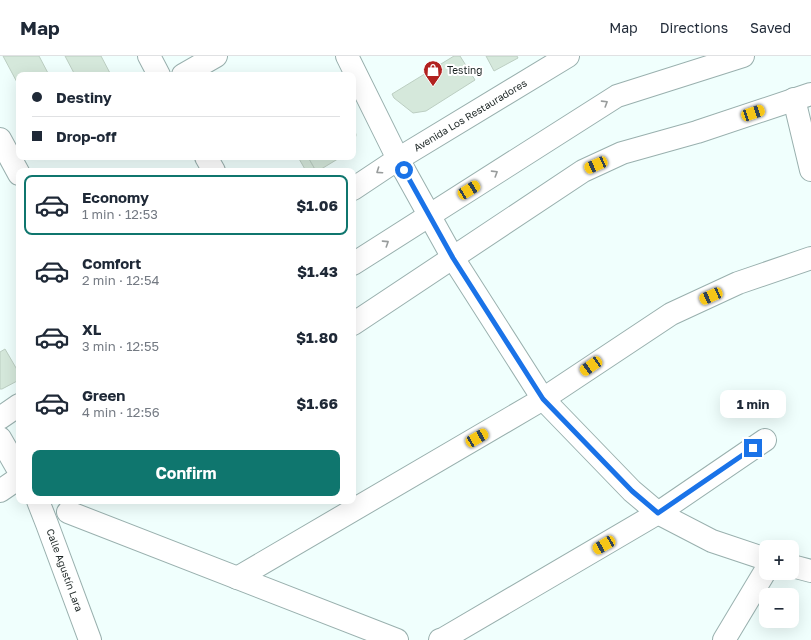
<!DOCTYPE html>
<meta charset="utf-8">
<style>
:root{--surface:#fff;--page:#f6f6f7;--text:#1f2937;--muted:#747a83;--line:#e0e1e3;--accent:#0f766e}
body{margin:0;font-family:"Golos Text",sans-serif;background:var(--page);color:var(--text);height:100vh;display:flex;flex-direction:column;font-size:15px;white-space:nowrap}
*{box-sizing:border-box;margin:0}
p{font-size:13px;color:var(--muted)}
.icon{flex:none;width:22px;height:22px;fill:none;stroke:currentColor;stroke-width:2;stroke-linecap:round;stroke-linejoin:round}
.map{position:relative;flex:1;overflow:hidden}
.details{position:absolute;left:16px;top:112px;width:340px;height:336px;display:flex;flex-direction:column;background:var(--surface);border-radius:8px;box-shadow:0 4px 16px #0002}
.details>*{flex:none}
.guide{position:absolute;left:16px;top:16px;width:340px;height:88px;border-radius:8px;box-shadow:0 4px 16px #0002;display:grid;align-content:center;height:88px;padding:0 16px;background:var(--surface)}
.fabs{position:absolute;left:759px;top:484px;display:grid;gap:8px}
.fabs a{display:grid;place-items:center;width:40px;height:40px;border-radius:8px;background:var(--surface);box-shadow:0 4px 16px #0002;font-size:20px}
.end{position:absolute;width:18px;height:18px;margin:-9px;border:5px solid #1a73e8;background:#fff;box-shadow:0 0 0 2px #fff}
.from{border-radius:50%}
.bubble{position:absolute;height:28px;border-radius:8px;background:var(--surface);box-shadow:0 4px 16px #0002;font-size:13px;font-weight:700;line-height:28px;text-align:center}
.car{position:absolute;width:12px;height:24px;margin:-12px -6px;border-radius:5px;box-shadow:0 0 3px 1px #0007;background:linear-gradient(#f5c518 24%,#345 0 40%,#f5c518 0 76%,#345 0 86%,#f5c518 0)}
.guide b{display:flex;align-items:center;gap:14px;height:38px;font-size:15px}
.guide b+b{border-top:1px solid var(--line)}
.guide i{width:10px;height:10px;background:var(--text)}
ul{padding:7px 0 0;list-style:none}
li{display:flex;align-items:center;gap:12px;height:60px;margin:0 8px 6px;padding:0 8px;border:2px solid transparent;border-radius:8px}
li div{flex:1}
li b{display:block;font-size:15px}
li em{font-style:normal;font-weight:700}
li.selected{border-color:var(--accent)}
li>.icon{width:36px;height:36px;stroke-width:1.5}
.cta{display:flex;gap:8px;margin-top:auto;padding:8px 16px}
.cta a{flex:1;height:46px;border-radius:8px;background:var(--accent);color:#fff;font-size:16px;font-weight:700;line-height:46px;text-align:center}
header{display:flex;align-items:center;gap:24px;box-sizing:border-box;height:56px;padding:0 20px;background:var(--surface);border-bottom:1px solid var(--line)}
header strong{font-size:19px}
nav{display:flex;gap:22px;margin-inline-start:auto;font-size:14px}
.map>svg:first-child{display:block}
.building{fill:#d5e8db;stroke:#bccec2}
.lines{fill:none;stroke-linecap:round;stroke-linejoin:round}
.minor-casing{stroke:#99b0ae;stroke-width:24}
.minor{stroke:#fff;stroke-width:22}
.oneway{stroke:#989c9c}
.route{stroke:#1a73e8;stroke-width:5}
.labels{text-anchor:middle;stroke-width:4;stroke-linejoin:round;paint-order:stroke}
.poi-label{font-size:10px;fill:#1b2423;stroke:#fff;text-anchor:start}
.street-label{font-size:10px;fill:#1b2423;stroke:#fff}
</style>
<header>
<strong>Map</strong>
<nav><a>Map</a><a>Directions</a><a>Saved</a></nav>
</header>
<div class="map">
<svg width="811" height="584" viewBox="0 0 811 584">
<rect width="100%" height="100%" fill="#f0fffd"/>
<g class="building">
<path d="M3 0H39L49 19H19V30Z"/>
<path d="M65 0H101L111 19H75Z"/>
<path d="M454 0H460L475 24 426 55 413 57 394 42 392 38Z"/>
<path d="M486 0H517L518 2 494 15Z"/>
<path d="M353 66 356 79 353 90Z"/>
<path d="M298 101H308L316 115H306Z"/>
<path d="M308 101H341L318 115H316Z"/>
<path d="M5 293 19 317V324L2 333H0V296Z"/>
</g>
<g class="lines">
<defs>
<g id="minor">
<path d="M149 0 159 19"/>
<path d="M347 0 398 103 453 202 543 343 632 435 658 457 712 485 766 503"/>
<path d="M183 19 216 0"/>
<path d="M794 43 811 114"/>
<path d="M0 83 19 118"/>
<path d="M206 101 214 115"/>
<path d="M353 133 398 103 568 0"/>
<path d="M353 208 617 40 743 0"/>
<path d="M353 268 583 115 622 97 697 76 811 38"/>
<path d="M0 362 19 349"/>
<path d="M0 382 19 415"/>
<path d="M0 435 19 422"/>
<path d="M38 445 47 468 90 584"/>
<path d="M68 456 397 584"/>
<path d="M792 510 811 515"/>
<path d="M237 522 543 343 671 258 738 227 811 202"/>
<path d="M440 584 443 583 658 457 765 384"/>
<path d="M724 584 766 514"/>
</g>
</defs>
<use href="#minor" class="minor-casing"/>
<use href="#minor" class="minor"/>
</g>
<defs><path id="oneway-chevron" d="M-2-3.5L2.5 0L-2 3.5" fill="none" stroke-width="1.6" stroke-linecap="round" stroke-linejoin="round"/></defs>
<g class="oneway">
<use href="#oneway-chevron" transform="translate(605 47) rotate(-32)"/>
<use href="#oneway-chevron" transform="translate(379 115) rotate(146)"/>
<use href="#oneway-chevron" transform="translate(495 117) rotate(-32)"/>
<use href="#oneway-chevron" transform="translate(386 187) rotate(-33)"/>
</g>
<g class="lines">
<path class="route" d="M404 114 453 202 543 343 632 435 658 457 753 392"/>
</g>
<defs>
<symbol id="shop-pin" viewBox="-11 -11 22 30"><path d="M0 17L-7.5 6A9.5 9.5 0 1 1 7.5 6Z" fill="#b1211f" stroke="#fff"/><path d="M-5-2.5h2.3a2.7 3.5 0 0 1 5.4 0H5L5.5 6h-11ZM-1.5-2.5h3a1.5 2.3 0 0 0-3 0Z" fill="#fff"/></symbol>
</defs>
<g fill-rule="evenodd">
<use href="#shop-pin" x="422" y="3" width="22" height="30"/>
</g>
<g class="labels">
<g class="poi-label">
<text x="447" y="18">Testing</text>
</g>
<g class="street-label">
<text transform="translate(470 59) rotate(-31)" y="4">Avenida Los Restauradores</text>
<text transform="translate(65 514) rotate(70)" y="4">Calle Agustín Lara</text>
</g>
</g>
</svg>
<div class="fabs">
<a>+</a>
<a>−</a>
</div>
<i class="end from" style="left:404px;top:114px"></i>
<i class="end" style="left:753px;top:392px"></i>
<div class="bubble" style="left:720px;top:334px;width:66px">1 min</div>
<i class="car" style="left:753px;top:57px;rotate:71deg"></i>
<i class="car" style="left:596px;top:109px;rotate:246deg"></i>
<i class="car" style="left:469px;top:134px;rotate:58deg"></i>
<i class="car" style="left:711px;top:240px;rotate:246deg"></i>
<i class="car" style="left:591px;top:310px;rotate:236deg"></i>
<i class="car" style="left:477px;top:382px;rotate:60deg"></i>
<i class="car" style="left:604px;top:489px;rotate:240deg"></i>
<div class="guide">
<b><i class="from"></i>Destiny</b>
<b><i></i>Drop-off</b>
</div>
<section class="details">
<ul>
<li class="selected"><svg class="icon" aria-label="car" viewBox="0 0 24 24"><path d="M5 17H2v-5l4-1 3-4h7l3 4 3 1v5h-3M9 17h6M6 11h13"/><circle cx="7" cy="17" r="2"/><circle cx="17" cy="17" r="2"/></svg><div><b>Economy</b><p>1 min · 12:53</p></div><em>$1.06</em></li>
<li><svg class="icon" aria-label="car" viewBox="0 0 24 24"><path d="M5 17H2v-5l4-1 3-4h7l3 4 3 1v5h-3M9 17h6M6 11h13"/><circle cx="7" cy="17" r="2"/><circle cx="17" cy="17" r="2"/></svg><div><b>Comfort</b><p>2 min · 12:54</p></div><em>$1.43</em></li>
<li><svg class="icon" aria-label="car" viewBox="0 0 24 24"><path d="M5 17H2v-5l4-1 3-4h7l3 4 3 1v5h-3M9 17h6M6 11h13"/><circle cx="7" cy="17" r="2"/><circle cx="17" cy="17" r="2"/></svg><div><b>XL</b><p>3 min · 12:55</p></div><em>$1.80</em></li>
<li><svg class="icon" aria-label="car" viewBox="0 0 24 24"><path d="M5 17H2v-5l4-1 3-4h7l3 4 3 1v5h-3M9 17h6M6 11h13"/><circle cx="7" cy="17" r="2"/><circle cx="17" cy="17" r="2"/></svg><div><b>Green</b><p>4 min · 12:56</p></div><em>$1.66</em></li>
</ul>
<div class="cta"><a>Confirm</a></div>
</section>
</div>
